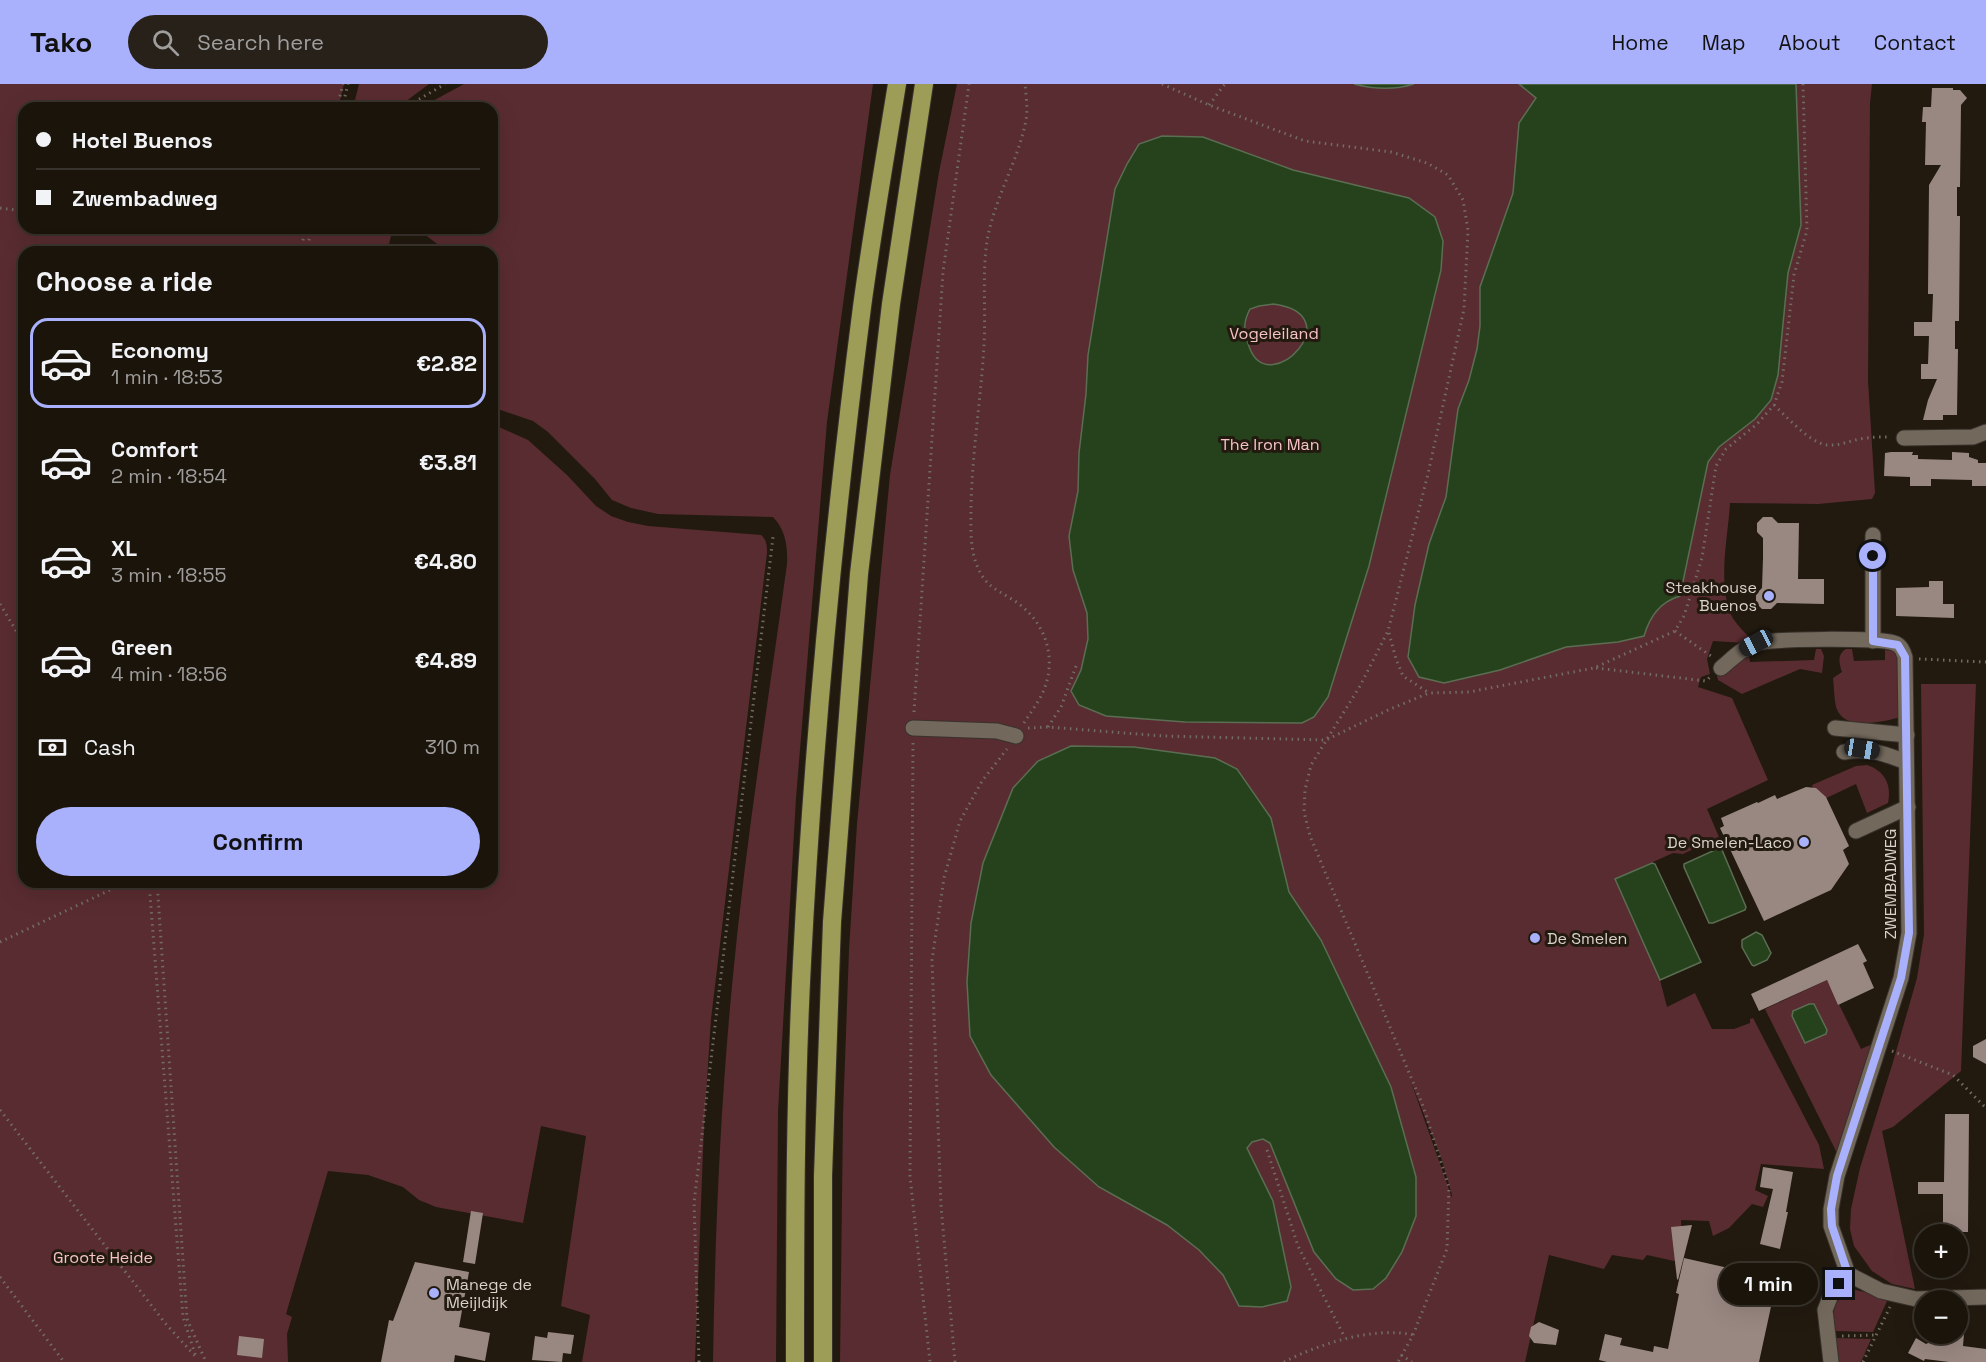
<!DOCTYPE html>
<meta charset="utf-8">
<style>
:root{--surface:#1a140b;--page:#272119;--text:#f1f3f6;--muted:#9f9e9d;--line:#38332c;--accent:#a9b0fc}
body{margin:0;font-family:"Space Grotesk",sans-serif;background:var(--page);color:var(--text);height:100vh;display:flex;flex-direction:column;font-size:22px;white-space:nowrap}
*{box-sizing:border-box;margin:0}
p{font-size:20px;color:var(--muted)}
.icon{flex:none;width:33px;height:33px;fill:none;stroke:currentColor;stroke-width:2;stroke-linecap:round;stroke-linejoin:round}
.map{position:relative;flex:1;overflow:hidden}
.sheet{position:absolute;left:18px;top:162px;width:480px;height:642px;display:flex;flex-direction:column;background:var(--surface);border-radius:18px;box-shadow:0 6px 24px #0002,0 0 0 2px var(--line)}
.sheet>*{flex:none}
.banner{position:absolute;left:18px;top:18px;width:480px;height:132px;border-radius:18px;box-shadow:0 6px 24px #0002,0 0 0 2px var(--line);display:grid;align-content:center;height:132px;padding:0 18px;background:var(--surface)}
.controls{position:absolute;left:1914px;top:1140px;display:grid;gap:12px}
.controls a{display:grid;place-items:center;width:54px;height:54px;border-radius:50%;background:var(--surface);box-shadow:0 6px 24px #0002,0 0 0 2px var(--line);font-size:30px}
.end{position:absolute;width:27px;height:27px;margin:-14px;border:8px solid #a9b0fc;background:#111;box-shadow:0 0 0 3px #111}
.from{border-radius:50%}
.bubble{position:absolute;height:42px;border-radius:21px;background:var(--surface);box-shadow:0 6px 24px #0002,0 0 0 2px var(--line);font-size:20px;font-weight:800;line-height:42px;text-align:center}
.car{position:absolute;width:18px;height:36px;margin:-18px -9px;border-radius:8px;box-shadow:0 0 4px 2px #0007;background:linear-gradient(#222 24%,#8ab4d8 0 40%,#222 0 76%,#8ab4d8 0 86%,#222 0)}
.banner b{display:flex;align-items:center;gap:21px;height:57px;font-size:22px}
.banner b+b{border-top:2px solid var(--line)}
.banner i{width:15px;height:15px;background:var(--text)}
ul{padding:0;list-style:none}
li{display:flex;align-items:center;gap:18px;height:90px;margin:0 12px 9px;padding:0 6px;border:3px solid transparent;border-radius:18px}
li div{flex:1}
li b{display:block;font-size:22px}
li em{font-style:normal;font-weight:800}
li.active{border-color:var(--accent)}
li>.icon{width:54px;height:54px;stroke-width:1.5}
h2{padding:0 18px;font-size:27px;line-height:72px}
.pay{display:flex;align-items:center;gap:15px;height:66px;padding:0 18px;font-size:22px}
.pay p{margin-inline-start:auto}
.action{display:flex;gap:12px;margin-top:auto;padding:12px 18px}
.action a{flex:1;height:69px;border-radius:36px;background:var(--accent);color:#111;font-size:24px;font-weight:800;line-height:69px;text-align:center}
header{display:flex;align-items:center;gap:36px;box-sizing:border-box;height:84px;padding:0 30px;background:var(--accent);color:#111}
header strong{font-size:28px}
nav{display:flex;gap:33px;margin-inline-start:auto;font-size:21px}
.search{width:420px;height:54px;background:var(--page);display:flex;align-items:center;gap:15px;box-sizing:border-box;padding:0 21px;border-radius:33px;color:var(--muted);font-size:22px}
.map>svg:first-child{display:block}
.green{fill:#592c31;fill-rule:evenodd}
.water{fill:#25421d;stroke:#5b6e52;stroke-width:1.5;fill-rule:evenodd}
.building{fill:#998881}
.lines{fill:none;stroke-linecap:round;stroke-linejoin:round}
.minor-casing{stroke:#38322d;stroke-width:17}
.highway-casing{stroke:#38322d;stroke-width:20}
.path{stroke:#736c63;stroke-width:3;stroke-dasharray:1.5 4.5;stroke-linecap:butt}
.minor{stroke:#72685b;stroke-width:15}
.highway{stroke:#9e9d58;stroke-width:18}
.route{stroke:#a9b0fc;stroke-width:8}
.poi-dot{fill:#a9b0fc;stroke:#221a0f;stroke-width:2}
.labels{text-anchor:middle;stroke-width:6;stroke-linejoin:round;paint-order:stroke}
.park-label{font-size:16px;fill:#f6c2c6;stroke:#221a0f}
.poi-label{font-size:16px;fill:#d9d3cc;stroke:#221a0f;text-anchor:end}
.street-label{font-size:16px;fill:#d9d3cc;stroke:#221a0f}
</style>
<header>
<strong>Tako</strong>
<div class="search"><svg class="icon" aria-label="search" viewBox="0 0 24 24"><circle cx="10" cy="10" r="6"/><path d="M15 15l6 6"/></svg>Search here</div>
<nav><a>Home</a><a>Map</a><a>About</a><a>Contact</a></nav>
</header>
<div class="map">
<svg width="1986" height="1278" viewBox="0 0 1986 1278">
<rect width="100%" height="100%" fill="#221a0f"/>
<g class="green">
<path d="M0 0H344L338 24H24V144H393L387 168H24V798H492V340L528 356 567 391 596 422 611 432 628 438 648 442 761 451C767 456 767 462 767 469L711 935 704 1041 695 1278H582L590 1231 561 1222 586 1052 541 1042 523 1139 436 1123 419 1116 403 1103 368 1091 328 1087 286 1230 292 1233 287 1250 288 1278H0Z"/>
<path d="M359 0H429L397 24H353Z"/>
<path d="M464 0H873L827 338 796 714 778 1028 776 1278H713C715 1153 720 1027 732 902 745 761 768 620 787 480 788 462 785 445 773 433L658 430 631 424 612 416 595 395 548 348 533 337 492 323V168H448L416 144H492V24H420Z"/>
<path d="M957 0H1872L1870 19 1868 297 1875 409 1872 415 1818 420 1730 419C1728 453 1718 495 1730 528 1733 537 1743 547 1750 554L1745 559 1713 557 1707 575 1710 590 1701 593 1698 603 1732 614 1768 696 1707 725 1719 753 1683 770 1673 769 1615 795 1660 896 1667 923 1695 909 1712 945H1734L1750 939V935L1753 934 1819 1061 1824 1085 1761 1080 1755 1106 1768 1112 1763 1123 1752 1120 1729 1144 1713 1152 1709 1137 1681 1136 1682 1172 1679 1178 1647 1171 1643 1176 1612 1171 1604 1185 1549 1171 1525 1278H840L843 1032 849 866 857 740 890 391 939 88ZM1410 995 1442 1076 1452 1111V1114Z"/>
<path d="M1816 565H1821L1824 572 1822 589 1800 585 1742 610 1718 596 1717 592 1749 571 1750 578 1814 576Z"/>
<path d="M1846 565H1852L1854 577 1885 576V566L1893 567 1899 571 1902 633C1883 637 1844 649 1836 623 1834 614 1834 603 1833 594L1842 588C1839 579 1837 570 1846 565Z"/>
<path d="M1921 600H1976L1961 987 1893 1043 1882 1047 1915 1205 1892 1200 1872 1187 1854 1162 1850 1145 1851 1125 1860 1084 1893 978 1917 894 1924 850Z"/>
<path d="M1867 681C1885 687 1892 701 1888 719L1867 729 1856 700 1818 718 1812 701 1856 682Z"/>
<path d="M1827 896 1861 965 1879 957 1841 1077 1765 925Z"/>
<path d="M1851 1205 1865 1208 1887 1217 1873 1248 1835 1247C1832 1225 1833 1218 1851 1205Z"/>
<path d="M1835 1254 1871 1255 1861 1278H1839Z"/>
</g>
<g class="water">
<path d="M1354 0H1414C1395 6 1373 5 1354 0Z"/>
<path d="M1519 0H1796L1801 141 1788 189 1778 291 1771 316 1755 335 1719 363 1708 378 1680 512C1660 518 1650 532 1644 552L1618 558 1566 563 1500 586 1444 599 1419 593 1408 573 1415 521 1429 460 1446 413 1458 325 1469 296 1477 265 1480 242V203L1513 109 1519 39 1536 14Z"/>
<path d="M1162 52 1203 53 1293 86 1409 114 1435 133 1443 157 1441 186 1369 482 1328 613 1314 633 1302 639 1185 638 1106 632 1079 621 1071 607 1081 586 1088 555 1087 529 1073 486 1069 452 1078 407 1079 369 1086 310 1088 271 1115 105 1127 80 1139 60ZM1273 220C1352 230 1270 315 1250 265 1244 250 1242 240 1250 225L1259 222Z"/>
<path d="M1071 662 1134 663 1215 674 1237 685 1271 734 1289 808 1321 856 1391 1003 1416 1093V1132L1402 1168 1386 1194 1373 1205 1353 1206 1336 1195 1314 1168 1270 1059 1263 1055 1252 1058 1247 1064 1273 1117 1291 1203 1287 1217 1262 1223 1239 1222 1223 1191 1199 1166 1167 1141 1099 1103 1054 1063 991 991 970 952 967 898 971 839 983 779 1013 704 1038 677Z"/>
<path d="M1717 765 1722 766 1746 823 1745 826 1713 839H1709L1684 783V780Z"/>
<path d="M1652 779 1655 780 1701 878 1660 896 1615 795Z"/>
<path d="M1756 848 1762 851 1771 869 1767 876 1754 882 1752 881 1742 863V856Z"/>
<path d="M1809 920H1814L1827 946 1826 950 1805 959 1792 932 1793 927Z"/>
</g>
<g class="building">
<path d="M1932 4H1953V6H1960L1967 14 1961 21 1960 103H1957V132H1960L1959 237H1955V265H1958L1957 331H1943V336H1923L1928 316 1937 295H1921V280H1928L1929 252H1914V238H1932L1933 210H1928L1929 101 1941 81H1925L1926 38H1922L1923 23H1931Z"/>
<path d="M1891 368H1913L1912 371H1918V375L1952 376V368L1969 369V373L1978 376V379H1986V402H1972V396L1931 395V402H1910V393L1884 392 1885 369Z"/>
<path d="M1763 433H1772L1778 439H1799L1798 495H1824V520L1777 519 1771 525H1762L1756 519V510L1762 504 1763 474V454L1757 448V439Z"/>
<path d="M1929 497H1943V520H1954V534L1896 532V504L1929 503Z"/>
<path d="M1806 703 1816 704 1826 713 1849 762 1843 766 1849 780 1831 806 1764 837 1720 744 1724 742 1721 734 1757 718 1758 719 1775 711 1777 715Z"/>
<path d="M1858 860 1867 877 1863 879 1874 904 1838 921 1827 896 1759 927 1751 910Z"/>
<path d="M1986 955V980L1973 973V962Z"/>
<path d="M1945 1030H1969L1968 1148H1943V1110H1918V1098H1944Z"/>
<path d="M1763 1083 1793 1088 1786 1128H1788L1780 1165 1760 1160 1773 1105 1760 1103Z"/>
<path d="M471 1127 483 1129 475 1180 463 1178Z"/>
<path d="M1692 1141 1678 1196 1677 1195 1671 1143Z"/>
<path d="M1684 1174 1777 1195 1759 1278H1607L1599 1276 1605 1250 1622 1254 1620 1261 1653 1268 1654 1262 1668 1265 1679 1210 1676 1209Z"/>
<path d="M415 1178 469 1188 459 1243 490 1249 485 1277 455 1271 454 1278H381L389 1236 393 1237Z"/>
<path d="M1539 1238 1559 1246 1556 1261 1534 1259 1529 1252 1531 1243Z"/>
<path d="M548 1248 574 1251 571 1270 563 1269 562 1278 532 1276 535 1252 547 1254Z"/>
<path d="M1946 1250H1964L1963 1262 1986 1265V1278H1949L1925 1275 1924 1277 1908 1269 1916 1254 1926 1260Z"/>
<path d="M239 1252 264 1255 262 1274 237 1271Z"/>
</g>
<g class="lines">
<defs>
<g id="minor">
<path d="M1904 354 1973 353 1986 348"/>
<path d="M1873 557V451"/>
<path d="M1721 584C1732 575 1742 564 1755 560 1771 554 1878 554 1894 559 1901 561 1903 567 1905 573L1909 849 1901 894 1837 1092 1831 1125V1142L1848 1190 1831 1211 1825 1226 1831 1278"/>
<path d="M913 644 997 647 1016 652"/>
<path d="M1835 644 1907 651"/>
<path d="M1844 668C1870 664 1883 669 1906 678"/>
<path d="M1856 747 1908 723"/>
<path d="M1848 1190 1881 1207 1916 1215 1986 1213"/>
</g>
<g id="highway">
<path d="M795 1278C795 1145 795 1011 802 878 813 659 834 441 862 223 872 149 885 74 897 0"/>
<path d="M823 1278V1092L832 838 859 490 891 220 924 0"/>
</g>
</defs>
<use href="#minor" class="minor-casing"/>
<use href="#highway" class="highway-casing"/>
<g class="path">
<path d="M1162 0 1209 21 1305 57 1391 68 1427 79 1448 91 1463 116 1468 146 1464 225 1428 390 1388 547 1360 602 1311 681 1305 706 1304 728 1310 752 1423 1022 1449 1103 1447 1165 1413 1251 1398 1278"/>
<path d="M1209 21 1225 0"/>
<path d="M337 24 343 0"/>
<path d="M342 24 348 0"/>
<path d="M411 24 416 17 445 0"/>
<path d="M0 124 24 127"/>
<path d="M147 144H159"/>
<path d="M300 168 306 144"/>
<path d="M306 168 312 144"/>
<path d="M1774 321C1787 333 1810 359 1827 361 1839 362 1849 357 1860 355 1870 353 1880 353 1889 353"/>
<path d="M0 520 24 560"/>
<path d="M1675 547 1711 572"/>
<path d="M1389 549 1396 575 1403 592 1429 609"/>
<path d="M1919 575 1986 578"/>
<path d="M1596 584 1706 597 1710 593"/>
<path d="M914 628 943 188 969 0"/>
<path d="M1024 639C1030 629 1038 619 1043 608 1057 576 1047 541 1019 520 1006 510 989 505 981 490 969 469 971 446 971 423 972 369 981 315 984 261 986 226 982 191 987 157 994 115 1018 78 1026 36 1028 25 1026 11 1025 0"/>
<path d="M1048 643 1061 623 1076 582"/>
<path d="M1028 644 1048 643 1163 652 1326 656 1388 626 1429 609 1469 608 1594 584 1675 547 1684 532 1702 474 1716 382 1726 365 1757 340 1774 321 1782 298 1794 191 1807 146 1803 0"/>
<path d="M913 659 910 1092 930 1278"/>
<path d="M157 798 187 1235 206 1278"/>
<path d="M0 858 127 798"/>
<path d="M1892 967 1953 991 1986 1024"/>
<path d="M0 1026 165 1239 196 1273 183 1233 149 798"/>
<path d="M1267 1066 1298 1162 1345 1254"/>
<path d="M0 1193 64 1278"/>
<path d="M1842 1252 1876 1251"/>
<path d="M1401 1271 1412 1278"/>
<path d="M699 1278 694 1119 773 453"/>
<path d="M955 1278 941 1122 932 876 944 794 960 737 982 697 1007 665"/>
<path d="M1284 1278C1319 1260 1374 1242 1413 1251"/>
<path d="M1863 1278 1890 1223"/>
</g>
<use href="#minor" class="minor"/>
<use href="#highway" class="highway"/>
</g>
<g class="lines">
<path class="route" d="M1839 1200 1848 1190 1832 1142 1831 1125 1837 1092 1901 894 1909 849 1905 573 1898 561 1873 557V472"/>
</g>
<g class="poi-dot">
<circle cx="1769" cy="512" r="6"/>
<circle cx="1804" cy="758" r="6"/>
<circle cx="1535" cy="854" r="6"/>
<circle cx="434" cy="1209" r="6"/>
</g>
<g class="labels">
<g class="park-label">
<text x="1274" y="255">Vogeleiland</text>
<text x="1270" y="366">The Iron Man</text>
<text x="103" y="1179">Groote Heide</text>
</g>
<g class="poi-label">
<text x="1757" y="509">Steakhouse<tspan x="1757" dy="18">Buenos</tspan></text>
<text x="1792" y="764">De Smelen-Laco</text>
<text x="1547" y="860" text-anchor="start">De Smelen</text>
<text x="446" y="1206" text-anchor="start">Manege de<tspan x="446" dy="18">Meijldijk</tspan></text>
</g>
<g class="street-label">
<text transform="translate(1890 800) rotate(-90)" y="6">ZWEMBADWEG</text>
</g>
</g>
</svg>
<div class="controls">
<a>+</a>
<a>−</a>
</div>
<i class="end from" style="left:1873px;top:472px"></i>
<i class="end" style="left:1839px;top:1200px"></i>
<div class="bubble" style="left:1719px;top:1179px;width:99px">1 min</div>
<i class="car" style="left:1756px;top:559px;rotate:242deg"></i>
<i class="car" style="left:1862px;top:665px;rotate:99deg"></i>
<div class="banner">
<b><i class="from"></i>Hotel Buenos</b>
<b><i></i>Zwembadweg</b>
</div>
<section class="sheet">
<h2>Choose a ride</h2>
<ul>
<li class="active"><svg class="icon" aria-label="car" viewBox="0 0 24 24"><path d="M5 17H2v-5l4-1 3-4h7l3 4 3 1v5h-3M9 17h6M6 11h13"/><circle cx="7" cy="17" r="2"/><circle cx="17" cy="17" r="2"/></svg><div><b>Economy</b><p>1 min · 18:53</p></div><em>€2.82</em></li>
<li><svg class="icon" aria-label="car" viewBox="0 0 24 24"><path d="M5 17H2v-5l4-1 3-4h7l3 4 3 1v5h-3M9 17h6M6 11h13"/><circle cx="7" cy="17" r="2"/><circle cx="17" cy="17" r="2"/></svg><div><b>Comfort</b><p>2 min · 18:54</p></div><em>€3.81</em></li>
<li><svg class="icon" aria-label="car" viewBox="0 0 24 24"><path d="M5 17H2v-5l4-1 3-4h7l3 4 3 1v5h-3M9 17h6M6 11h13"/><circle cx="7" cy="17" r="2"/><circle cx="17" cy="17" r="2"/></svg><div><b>XL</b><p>3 min · 18:55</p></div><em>€4.80</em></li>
<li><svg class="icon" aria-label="car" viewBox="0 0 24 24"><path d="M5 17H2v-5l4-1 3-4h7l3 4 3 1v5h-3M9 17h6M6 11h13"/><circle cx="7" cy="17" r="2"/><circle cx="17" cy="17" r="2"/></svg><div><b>Green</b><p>4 min · 18:56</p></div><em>€4.89</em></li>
</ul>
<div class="pay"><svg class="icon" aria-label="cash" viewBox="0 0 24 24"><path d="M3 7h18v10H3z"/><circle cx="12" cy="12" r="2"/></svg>Cash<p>310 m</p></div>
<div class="action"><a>Confirm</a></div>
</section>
</div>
